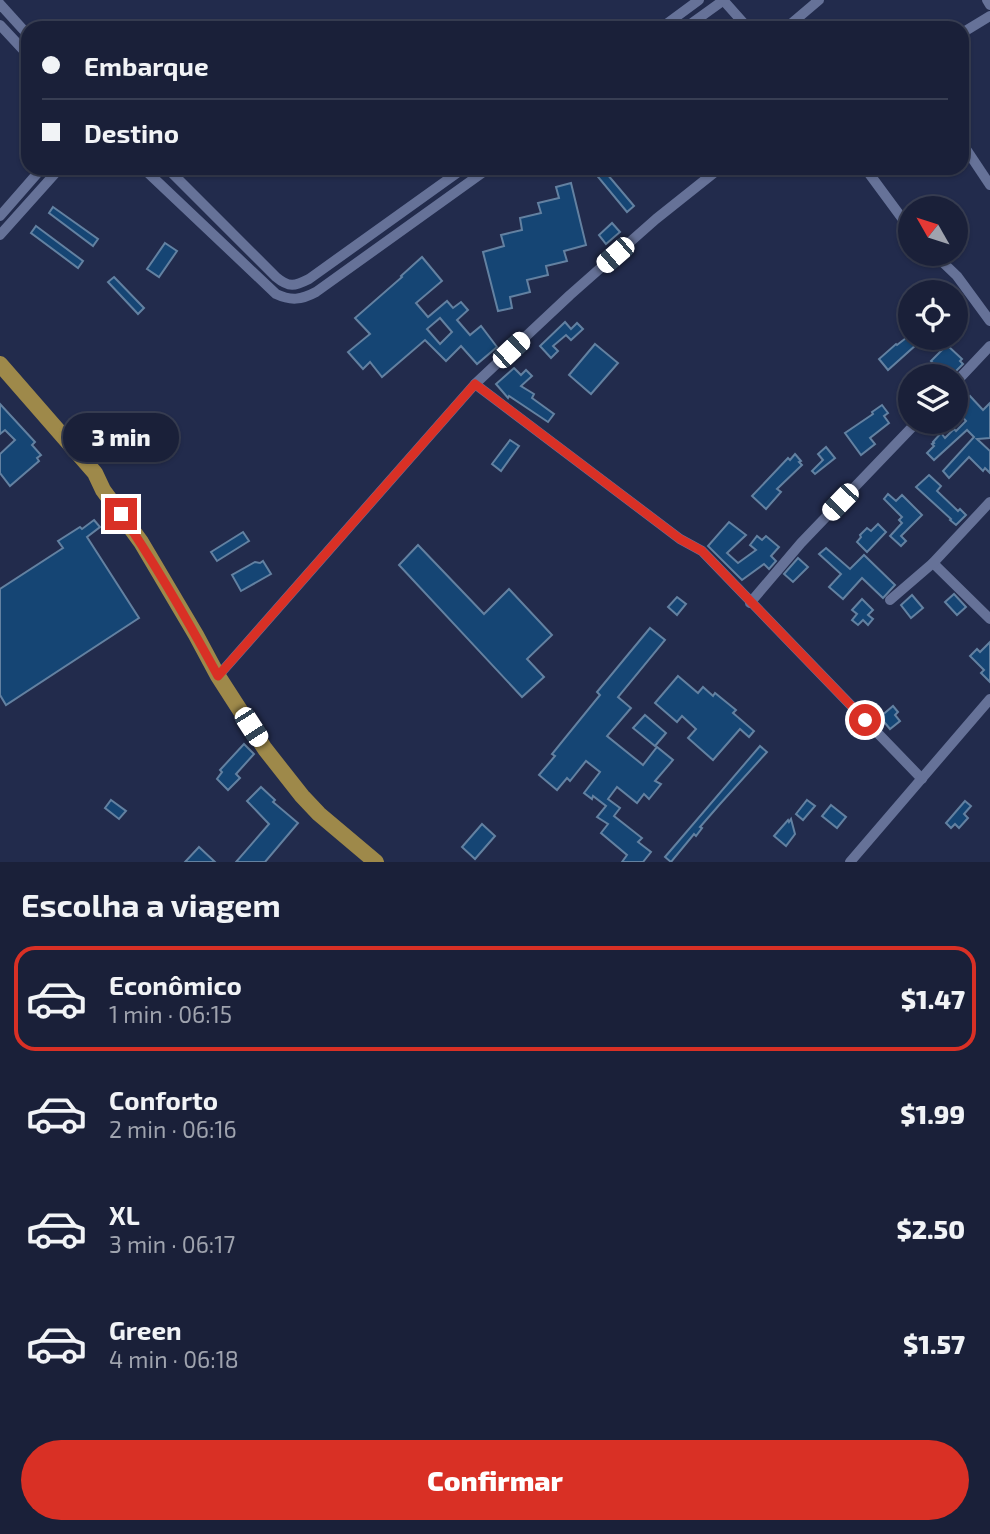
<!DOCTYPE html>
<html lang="pt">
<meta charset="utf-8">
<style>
:root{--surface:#1a2039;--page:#272d44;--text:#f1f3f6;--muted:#9fa3ae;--line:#383e53;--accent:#d93025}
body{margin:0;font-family:"Exo 2",sans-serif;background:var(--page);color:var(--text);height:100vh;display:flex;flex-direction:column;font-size:26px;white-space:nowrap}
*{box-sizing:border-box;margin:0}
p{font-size:23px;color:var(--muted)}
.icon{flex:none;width:38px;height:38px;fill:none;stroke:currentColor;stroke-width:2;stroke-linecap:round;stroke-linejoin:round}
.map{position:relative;height:862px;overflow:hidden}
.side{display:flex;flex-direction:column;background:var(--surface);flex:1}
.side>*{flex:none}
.banner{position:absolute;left:21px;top:21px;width:948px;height:154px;border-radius:21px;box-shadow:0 2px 5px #0004,0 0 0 2px var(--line);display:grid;align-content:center;height:154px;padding:0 21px;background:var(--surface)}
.needle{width:46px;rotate:309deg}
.tools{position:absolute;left:898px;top:196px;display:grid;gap:14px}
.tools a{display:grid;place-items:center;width:70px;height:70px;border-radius:50%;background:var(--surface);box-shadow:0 2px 5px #0004,0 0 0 2px var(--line);font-size:35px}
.end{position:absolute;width:32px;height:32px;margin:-16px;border:9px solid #d93025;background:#fff;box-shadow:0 0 0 4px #fff}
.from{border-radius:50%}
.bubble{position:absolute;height:49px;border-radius:24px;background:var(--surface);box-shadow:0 2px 5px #0004,0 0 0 2px var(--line);font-size:23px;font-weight:800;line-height:49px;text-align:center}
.car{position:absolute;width:21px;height:42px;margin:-21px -10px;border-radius:9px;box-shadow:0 0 5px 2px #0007;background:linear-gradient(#fff 24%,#345 0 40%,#fff 0 76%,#345 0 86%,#fff 0)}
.banner b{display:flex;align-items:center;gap:24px;height:66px;font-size:26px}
.banner b+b{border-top:2px solid var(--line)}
.banner i{width:18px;height:18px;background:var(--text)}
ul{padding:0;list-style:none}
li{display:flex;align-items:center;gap:21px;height:105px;margin:0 14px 10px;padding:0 7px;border:4px solid transparent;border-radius:21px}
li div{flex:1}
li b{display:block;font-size:26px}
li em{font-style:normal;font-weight:800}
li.active{border-color:var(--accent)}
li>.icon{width:63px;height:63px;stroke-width:1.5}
h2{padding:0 21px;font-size:32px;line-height:84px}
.button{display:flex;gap:14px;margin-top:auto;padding:14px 21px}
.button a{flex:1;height:80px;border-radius:42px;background:var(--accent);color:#fff;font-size:28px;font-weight:800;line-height:80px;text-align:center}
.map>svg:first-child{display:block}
.building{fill:#154574;stroke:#6381a1;stroke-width:2;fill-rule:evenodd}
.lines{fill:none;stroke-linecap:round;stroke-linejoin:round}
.minor{stroke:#667298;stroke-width:10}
.trunk{stroke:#9e894a;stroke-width:16}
.route{stroke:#d93025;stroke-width:9}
</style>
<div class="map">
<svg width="990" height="862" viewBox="0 0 990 862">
<rect width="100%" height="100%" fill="#222b4c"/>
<g class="building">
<path d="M599 168H602L634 206 627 212 594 172Z"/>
<path d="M571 183 586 245 564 251 567 261 546 266 548 275 527 280 530 292 510 297 512 308 498 311 483 252 504 246 501 235 522 230 520 218 541 213 538 203 559 198 556 187Z"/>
<path d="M53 207 98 239 93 246 49 213Z"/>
<path d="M612 223 620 232 606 244 599 235Z"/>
<path d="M36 226 83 261 78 268 31 233Z"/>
<path d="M165 243 177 251 159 277 147 269Z"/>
<path d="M422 257 442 281 416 303 428 317 447 301 453 308 461 302 468 310 457 320 470 335 481 326 497 347 477 364 461 346 446 361 425 340 382 377 370 362 363 369 348 352 370 334 355 318 402 277 401 276ZM440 318 452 332 440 344 427 329Z"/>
<path d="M114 277 144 308 138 314 108 282Z"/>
<path d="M565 322 571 329 577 323 583 329 571 340 566 335 553 346 558 351 551 358 540 346Z"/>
<path d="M910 335V338H913L917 344 888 370 879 359 896 344 897 345Z"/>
<path d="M595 344 618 363 591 394 569 375Z"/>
<path d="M947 345 962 359 960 361 963 364 951 376H934L940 370 931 361Z"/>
<path d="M514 368 521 375 526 370 532 376 521 386 534 394 532 398 554 414 548 422 509 396 508 398 496 384Z"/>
<path d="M970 396 983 410 990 403V438L977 439 990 451V473L985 468 983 471 969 457 949 478 943 471 974 437 967 430 934 460 927 453 934 446 932 444 934 443 933 442 941 433 945 438 954 429 956 431 966 421 959 413 964 408 961 404Z"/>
<path d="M0 404 35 442 32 445 41 455 37 458 39 461 10 486 0 473V454L15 440 5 430 0 434Z"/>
<path d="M882 405 888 413 884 416 889 423 870 438 875 444 861 455 845 433 873 414 872 412Z"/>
<path d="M510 440 519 446 501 471 492 464Z"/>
<path d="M826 447 835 458 815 474 812 471 823 460 818 454Z"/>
<path d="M795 454 801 461 799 462 802 465 777 489 781 492 766 509 752 496 788 458 790 460Z"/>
<path d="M929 475 941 486 937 491 958 511 960 509 966 515 956 525 950 520 951 519 916 487Z"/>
<path d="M888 494 896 501 902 495 922 515 901 536 906 541 901 546 890 536 902 523 899 520 902 517 884 499Z"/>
<path d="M94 520 100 527 87 537 139 618 6 705 0 695V589L63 548 58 541 80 527 82 529Z"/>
<path d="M729 522 746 535 727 553 738 563 756 550 750 545 757 536 762 540 766 536 779 547 771 556 776 561 769 569 764 564 742 580 708 546Z"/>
<path d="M878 524 886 532 867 552 857 542 861 537 860 535 867 528 871 531Z"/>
<path d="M243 532 249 541 217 561 211 552Z"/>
<path d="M418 545 484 614 509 589 552 635 527 659 544 677 522 697 399 565Z"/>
<path d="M826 548 850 569 864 555 895 585 894 586 883 598 862 578 843 599 829 587 841 574 819 554Z"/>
<path d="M798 558 808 567 793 582 784 574Z"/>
<path d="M263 561 271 574 241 591 232 575 255 562 260 563Z"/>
<path d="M954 594 966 607 957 615 945 602Z"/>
<path d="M912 595 923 608 911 618 901 605Z"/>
<path d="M677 597 686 604 677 615 668 607Z"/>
<path d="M862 599 873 610 868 615 873 619 868 625 863 620 858 625 852 620 857 614 852 610Z"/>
<path d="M650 628 665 640 618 697 631 708 607 736 643 765 657 747 673 760 655 781 661 784 649 799 644 794 637 803 617 787 608 799 620 808 614 816 642 838 638 842 651 852 643 862H622L627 855 601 833 608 824 597 817 606 806 593 796 592 799 584 793 600 772 586 761 570 781 567 778 557 790 539 775 555 756 552 754 600 695 597 692Z"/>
<path d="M990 642V682L981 673 984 670 970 656 977 649 980 652Z"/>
<path d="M678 676 698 693 703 687 713 696 715 693 736 710 733 713 754 731 749 737 740 729 713 760 688 738 696 729 682 716 677 722 655 703Z"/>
<path d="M893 706 898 712 895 715 900 721 890 729 880 717Z"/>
<path d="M645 715 666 733 655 746 633 728Z"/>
<path d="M244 744 254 754 236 774 240 778 228 790 217 779 222 772 220 770Z"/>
<path d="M760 746 767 752 720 804 700 827 702 828 696 836 694 834 671 862 665 857Z"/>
<path d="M261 787 275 800 273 802 298 823 265 862H236L269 824 247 801Z"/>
<path d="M111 800 126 811 119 819 105 808Z"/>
<path d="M807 800 815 806 803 820 796 814Z"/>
<path d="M965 801 971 806 964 814 968 818 959 828 955 824 951 828 946 823Z"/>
<path d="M831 805 846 817 837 828 822 816Z"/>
<path d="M791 819 795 834 786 846 774 836 788 820 789 822Z"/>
<path d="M482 824 495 836 475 859 462 847Z"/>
<path d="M199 847 215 862H185Z"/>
</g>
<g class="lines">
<g class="minor">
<path d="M723 0 748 28"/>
<path d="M987 0 990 5"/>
<path d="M0 4 28 35"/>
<path d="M0 25 28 55"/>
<path d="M661 28 699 0"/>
<path d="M685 28 724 0"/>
<path d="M786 28 819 0"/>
<path d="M962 33 990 16"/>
<path d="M962 143 990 185"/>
<path d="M143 168 276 294C291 301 301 300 316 292L489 168"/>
<path d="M167 168 276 277C289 288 295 286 309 279L464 168"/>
<path d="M865 168 910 229"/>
<path d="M0 216 42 168"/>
<path d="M0 235 60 168"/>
<path d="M934 254 957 276 990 321"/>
<path d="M956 382 990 346"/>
<path d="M475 384 680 539 702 551 922 779"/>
<path d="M933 563 990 619"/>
<path d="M890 600 933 563 990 502"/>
<path d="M750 603 801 543 917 422"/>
<path d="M218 676 475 384 570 295 656 219 720 168"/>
<path d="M850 862 990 699"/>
</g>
<path class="trunk" d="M0 364 95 473 103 490 141 542 196 635 218 676 265 749 302 796 319 814 376 862"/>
</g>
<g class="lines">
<path class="route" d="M121 514C157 566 188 621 218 676L475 384 680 539 702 551 865 720"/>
</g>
</svg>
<div class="tools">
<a><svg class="needle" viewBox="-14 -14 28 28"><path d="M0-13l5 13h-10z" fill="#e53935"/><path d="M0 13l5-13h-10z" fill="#9fa3ae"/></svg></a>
<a><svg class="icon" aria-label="locate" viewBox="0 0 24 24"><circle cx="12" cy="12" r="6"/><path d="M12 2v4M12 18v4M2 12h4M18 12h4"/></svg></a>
<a><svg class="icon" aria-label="layers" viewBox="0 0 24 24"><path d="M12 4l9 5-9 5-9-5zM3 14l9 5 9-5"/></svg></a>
</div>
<i class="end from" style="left:865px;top:720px"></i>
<i class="end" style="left:121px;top:514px"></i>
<div class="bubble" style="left:63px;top:413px;width:116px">3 min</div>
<i class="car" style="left:615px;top:255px;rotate:229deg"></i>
<i class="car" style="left:511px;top:350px;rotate:47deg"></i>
<i class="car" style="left:840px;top:502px;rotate:224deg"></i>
<i class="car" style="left:251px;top:727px;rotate:147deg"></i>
<div class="banner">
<b><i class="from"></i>Embarque</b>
<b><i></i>Destino</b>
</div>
</div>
<section class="side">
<h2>Escolha a viagem</h2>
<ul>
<li class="active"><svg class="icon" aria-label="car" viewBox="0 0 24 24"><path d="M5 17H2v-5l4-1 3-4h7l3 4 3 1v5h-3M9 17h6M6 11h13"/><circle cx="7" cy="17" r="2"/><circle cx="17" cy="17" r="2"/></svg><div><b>Econômico</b><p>1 min · 06:15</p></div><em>$1.47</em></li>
<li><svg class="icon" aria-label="car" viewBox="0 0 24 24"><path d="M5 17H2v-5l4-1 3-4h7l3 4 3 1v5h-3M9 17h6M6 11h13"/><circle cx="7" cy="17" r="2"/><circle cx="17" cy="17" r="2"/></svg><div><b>Conforto</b><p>2 min · 06:16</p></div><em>$1.99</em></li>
<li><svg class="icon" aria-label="car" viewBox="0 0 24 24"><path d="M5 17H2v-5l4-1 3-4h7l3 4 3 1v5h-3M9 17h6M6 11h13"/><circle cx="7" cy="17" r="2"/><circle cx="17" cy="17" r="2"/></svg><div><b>XL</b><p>3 min · 06:17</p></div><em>$2.50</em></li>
<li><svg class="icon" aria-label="car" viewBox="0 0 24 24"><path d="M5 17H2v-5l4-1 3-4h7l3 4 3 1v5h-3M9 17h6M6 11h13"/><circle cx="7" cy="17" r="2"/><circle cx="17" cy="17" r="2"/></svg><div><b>Green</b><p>4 min · 06:18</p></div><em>$1.57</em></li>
</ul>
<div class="button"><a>Confirmar</a></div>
</section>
